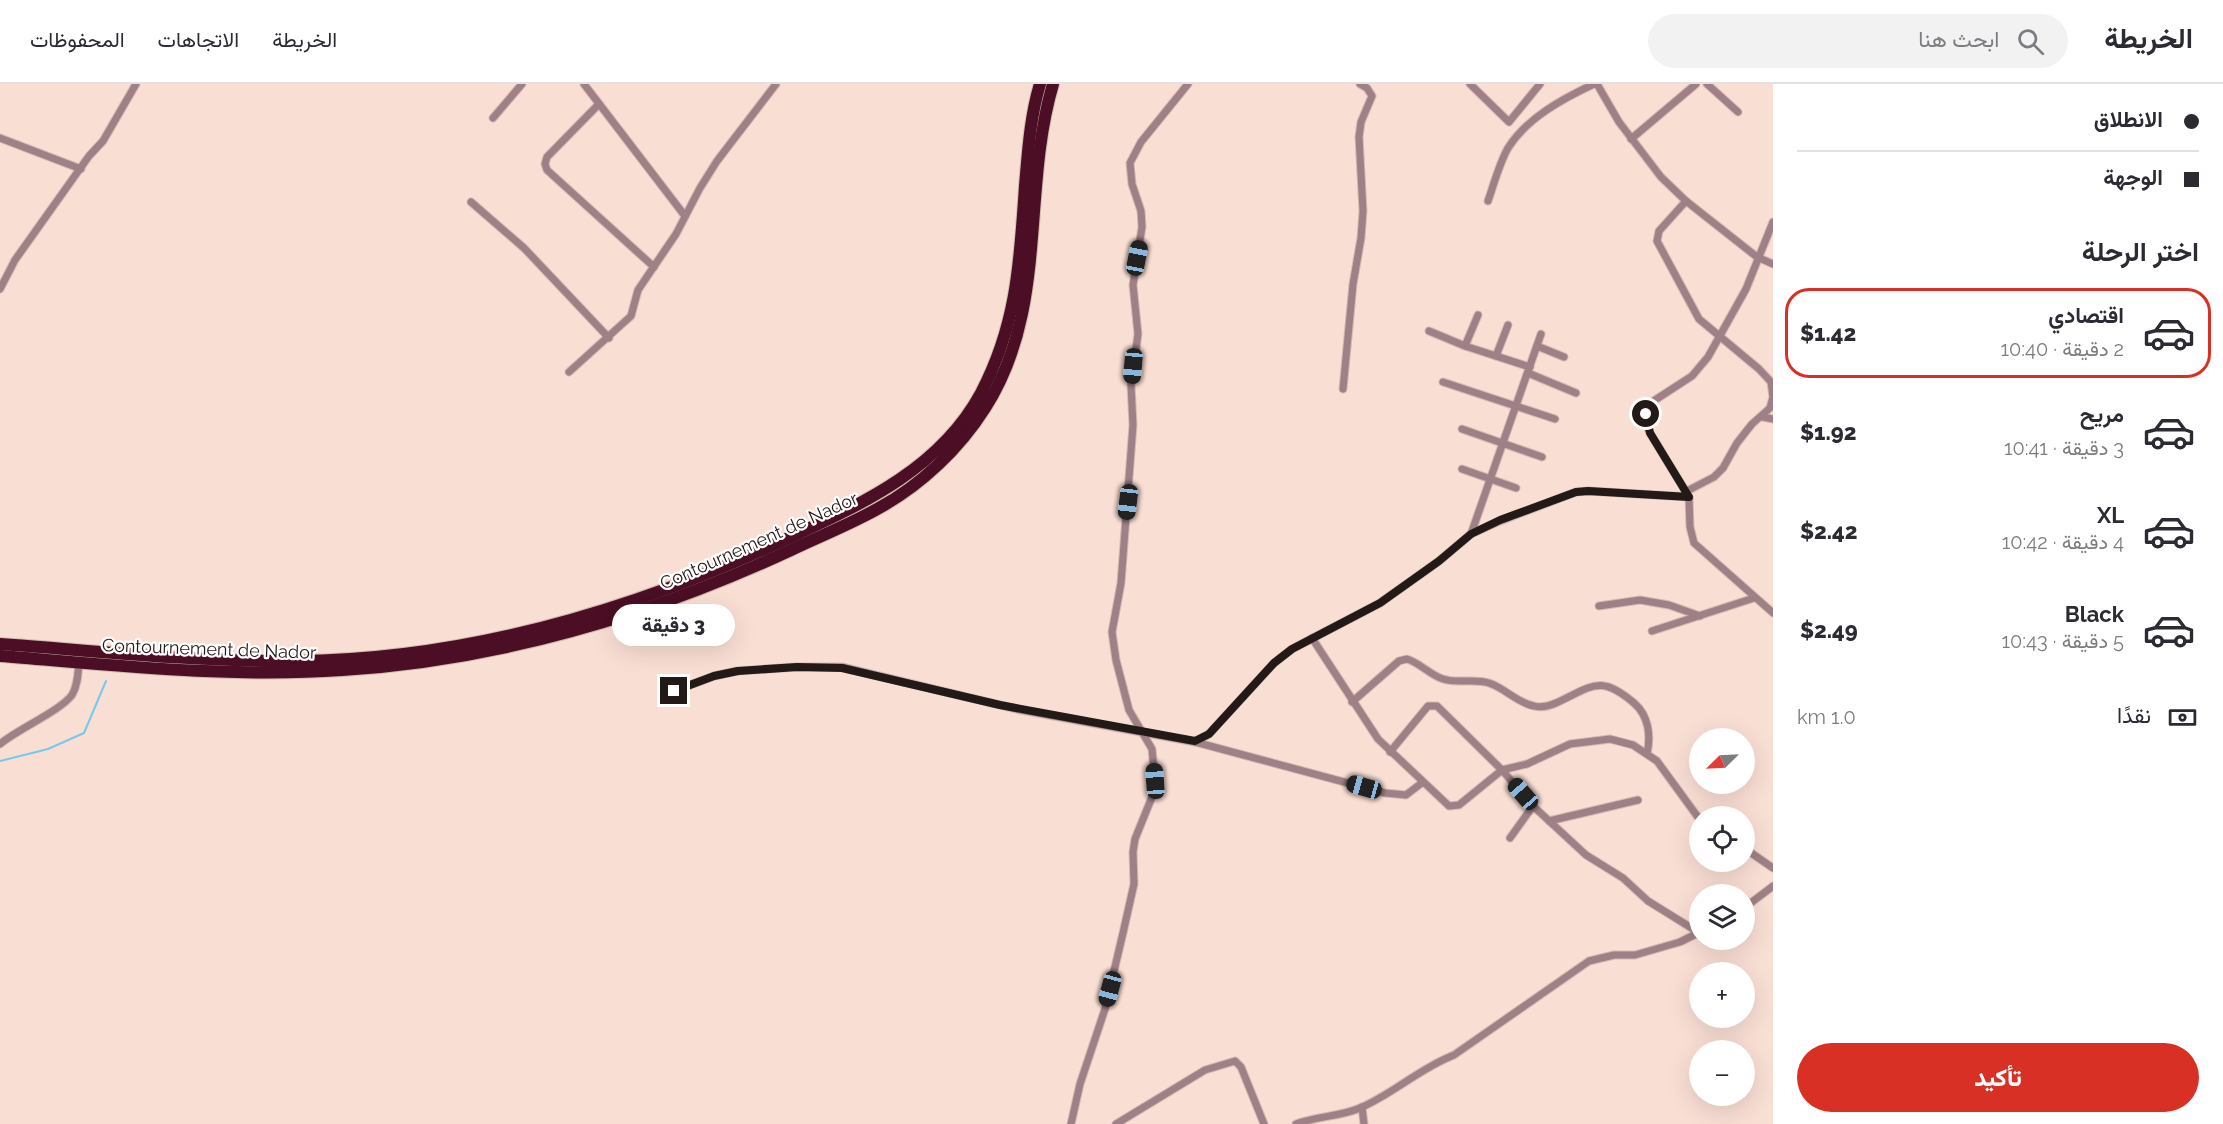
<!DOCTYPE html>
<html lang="ar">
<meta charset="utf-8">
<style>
:root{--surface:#fff;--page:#f2f2f3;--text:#2b2b33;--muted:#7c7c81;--line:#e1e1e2;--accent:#d93025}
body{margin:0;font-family:Raleway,Vazirmatn,sans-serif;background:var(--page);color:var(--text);direction:rtl;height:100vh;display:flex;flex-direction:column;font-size:22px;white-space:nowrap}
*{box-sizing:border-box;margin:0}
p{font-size:20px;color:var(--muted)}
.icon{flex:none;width:33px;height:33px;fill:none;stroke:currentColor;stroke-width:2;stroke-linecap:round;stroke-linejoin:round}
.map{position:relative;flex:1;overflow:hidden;direction:ltr}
.side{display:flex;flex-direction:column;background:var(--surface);width:450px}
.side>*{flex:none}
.hud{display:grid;align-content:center;height:132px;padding:0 24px;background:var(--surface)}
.needle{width:39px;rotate:246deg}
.tools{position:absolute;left:1689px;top:644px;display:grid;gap:12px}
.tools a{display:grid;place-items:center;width:66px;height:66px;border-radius:50%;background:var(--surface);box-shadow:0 6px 24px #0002;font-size:30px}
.end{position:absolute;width:27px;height:27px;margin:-14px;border:8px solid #231a17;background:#fff;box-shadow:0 0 0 3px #fff}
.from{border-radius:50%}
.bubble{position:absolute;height:42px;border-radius:21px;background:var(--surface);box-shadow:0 6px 24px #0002;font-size:20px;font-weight:800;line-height:42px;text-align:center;direction:rtl}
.car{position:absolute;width:18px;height:36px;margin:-18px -9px;border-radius:8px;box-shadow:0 0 4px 2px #0007;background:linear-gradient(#222 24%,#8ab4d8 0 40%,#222 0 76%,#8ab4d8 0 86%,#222 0)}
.hud b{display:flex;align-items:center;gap:21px;height:57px;font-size:22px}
.hud b+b{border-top:2px solid var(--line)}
.hud i{width:15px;height:15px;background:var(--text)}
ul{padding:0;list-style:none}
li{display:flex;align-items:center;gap:18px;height:90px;margin:0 12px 9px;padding:0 12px;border:3px solid transparent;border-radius:24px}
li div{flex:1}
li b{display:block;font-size:22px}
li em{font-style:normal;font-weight:800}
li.selected{border-color:var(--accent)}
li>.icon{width:54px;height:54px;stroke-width:1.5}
h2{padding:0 24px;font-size:27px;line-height:72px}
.pay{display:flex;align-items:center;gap:15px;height:66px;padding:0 24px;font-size:22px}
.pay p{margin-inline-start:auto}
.primary-button{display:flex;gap:12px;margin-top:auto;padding:12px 24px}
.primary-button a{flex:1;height:69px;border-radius:36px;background:var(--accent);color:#fff;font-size:24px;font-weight:800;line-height:69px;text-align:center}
header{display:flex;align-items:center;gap:36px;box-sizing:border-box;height:84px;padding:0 30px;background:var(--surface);border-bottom:2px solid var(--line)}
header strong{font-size:28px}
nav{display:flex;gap:33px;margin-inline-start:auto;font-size:21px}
.search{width:420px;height:54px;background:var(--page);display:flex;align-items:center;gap:15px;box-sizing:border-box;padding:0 21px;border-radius:33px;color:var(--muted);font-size:22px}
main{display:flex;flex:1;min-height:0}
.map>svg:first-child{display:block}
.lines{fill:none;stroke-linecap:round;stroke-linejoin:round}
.stream{stroke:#78c8ea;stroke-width:2}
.street-casing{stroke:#d2bbb2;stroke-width:9}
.highway-casing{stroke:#d2bbb2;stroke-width:14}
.street{stroke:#a08087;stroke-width:7}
.highway{stroke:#4b0e24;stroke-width:12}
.route{stroke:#231a17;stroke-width:8}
.labels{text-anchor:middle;stroke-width:4.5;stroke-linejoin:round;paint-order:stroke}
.street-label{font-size:18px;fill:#231a17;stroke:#fff}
</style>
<header>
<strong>الخريطة</strong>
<div class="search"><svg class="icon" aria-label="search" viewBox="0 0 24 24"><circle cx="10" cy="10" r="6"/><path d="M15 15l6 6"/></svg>ابحث هنا</div>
<nav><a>الخريطة</a><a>الاتجاهات</a><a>المحفوظات</a></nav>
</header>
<main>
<section class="side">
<div class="hud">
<b><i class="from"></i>الانطلاق</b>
<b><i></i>الوجهة</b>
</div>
<h2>اختر الرحلة</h2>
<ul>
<li class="selected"><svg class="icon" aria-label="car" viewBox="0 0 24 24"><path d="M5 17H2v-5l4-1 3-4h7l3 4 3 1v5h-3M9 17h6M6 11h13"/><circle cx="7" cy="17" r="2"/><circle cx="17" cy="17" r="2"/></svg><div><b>اقتصادي</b><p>2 دقيقة · 10:40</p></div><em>$1.42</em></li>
<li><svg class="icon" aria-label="car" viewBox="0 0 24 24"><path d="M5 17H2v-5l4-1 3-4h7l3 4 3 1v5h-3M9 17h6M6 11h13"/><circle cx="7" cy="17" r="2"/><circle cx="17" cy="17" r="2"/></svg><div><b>مريح</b><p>3 دقيقة · 10:41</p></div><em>$1.92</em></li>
<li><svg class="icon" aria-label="car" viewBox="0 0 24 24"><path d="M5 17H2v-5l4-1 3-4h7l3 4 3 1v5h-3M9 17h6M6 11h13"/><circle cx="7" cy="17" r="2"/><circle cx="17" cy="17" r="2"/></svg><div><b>XL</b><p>4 دقيقة · 10:42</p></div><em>$2.42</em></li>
<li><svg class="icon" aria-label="car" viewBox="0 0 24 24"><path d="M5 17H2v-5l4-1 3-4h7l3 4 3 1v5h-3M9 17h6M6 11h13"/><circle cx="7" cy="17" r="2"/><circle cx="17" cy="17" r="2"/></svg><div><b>Black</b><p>5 دقيقة · 10:43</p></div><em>$2.49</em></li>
</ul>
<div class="pay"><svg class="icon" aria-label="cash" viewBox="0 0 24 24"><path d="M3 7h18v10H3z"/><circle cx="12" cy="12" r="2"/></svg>نقدًا<p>1.0 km</p></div>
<div class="primary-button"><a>تأكيد</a></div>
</section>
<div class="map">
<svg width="1773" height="1040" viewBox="0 0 1773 1040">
<rect width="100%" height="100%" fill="#f9ded4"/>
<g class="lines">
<path class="stream" d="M0 677 48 665 84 649 106 597"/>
<defs>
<g id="street">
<path d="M584 0 685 132"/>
<path d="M1470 0 1509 38 1540 0"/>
<path d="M1597 0 1619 38 1661 93 1686 117 1757 173 1773 180"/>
<path d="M1707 0 1738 28"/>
<path d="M599 20 547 73 545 80 547 86 654 183"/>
<path d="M493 34 522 0"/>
<path d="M0 54 81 85"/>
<path d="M1631 55 1696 0"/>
<path d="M1488 117C1494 100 1499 80 1508 64 1527 34 1562 15 1594 0"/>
<path d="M1686 117 1659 147 1657 157 1699 235 1759 285 1771 298 1773 313 1770 324 1752 340 1737 359 1723 384 1714 393 1687 407"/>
<path d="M471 118 524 164 609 254"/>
<path d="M1773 138 1746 205 1708 273 1692 292 1655 316 1647 325 1646 339 1650 349 1689 413 1690 443 1694 459 1773 529"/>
<path d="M0 205 15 176 89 72 103 57 136 0"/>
<path d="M1429 247 1465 262 1530 283"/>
<path d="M1465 262 1478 231"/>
<path d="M1537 262 1564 273"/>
<path d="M1496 272 1508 241"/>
<path d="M569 288 631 232 638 206 676 150 700 104 717 77 776 0"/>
<path d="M1528 289 1576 309"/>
<path d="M1443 298 1555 335"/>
<path d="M1343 305 1353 200 1361 154 1363 127 1359 53 1361 38 1372 12 1367 4 1360 0"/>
<path d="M1763 333 1773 335"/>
<path d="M1462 345 1542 373"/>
<path d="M1462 385 1516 404"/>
<path d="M1471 450 1541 250"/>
<path d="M1599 522 1640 516 1669 521 1700 532"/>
<path d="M1652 547 1754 514"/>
<path d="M1312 554 1378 655 1449 722 1459 721 1502 686 1527 680 1570 660 1610 655 1633 661 1657 677 1700 736"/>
<path d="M674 607 714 592 737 587 797 583H842L1021 626 1195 658 1209 650 1274 579 1292 565 1380 519 1439 477 1471 450 1500 437 1576 408 1588 407 1689 413"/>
<path d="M1352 618 1399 577 1407 575C1420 579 1430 591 1443 595 1458 600 1474 594 1489 599 1505 604 1517 619 1534 622 1541 624 1549 622 1556 619 1593 602 1600 590 1634 619 1649 632 1651 652 1647 670"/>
<path d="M1195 658 1385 709 1406 711 1423 698"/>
<path d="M0 660C18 645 60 627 72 611 78 601 78 589 79 578"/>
<path d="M1390 668 1428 622H1437L1502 686 1533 722 1586 771 1623 794 1648 817 1698 848"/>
<path d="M1549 737 1638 716"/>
<path d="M1510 754 1533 722"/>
<path d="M1744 764 1773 784"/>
<path d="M1744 824 1773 802"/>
<path d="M1362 1023 1364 1040"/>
<path d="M1071 1040 1080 1000 1105 925 1123 849 1134 800 1133 768 1135 755 1154 708 1155 697 1152 665 1129 626 1116 576 1112 548 1121 499 1133 341 1131 301 1138 250 1133 201 1142 143 1141 127 1132 100 1130 79 1141 58 1188 0"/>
<path d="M1116 1040 1205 986 1235 977 1241 983 1264 1040"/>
<path d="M1296 1040C1317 1032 1339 1033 1360 1024 1393 1010 1420 984 1454 971L1589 877 1614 871H1635L1680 858 1700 848"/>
</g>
<g id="highway">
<path d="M0 560C98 567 197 578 296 577 469 576 637 525 793 452 866 418 941 383 981 309 1017 241 1020 177 1025 102 1028 68 1030 33 1040 0"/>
<path d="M0 572C113 581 228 594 342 586 498 576 649 532 791 466 820 452 851 440 879 424 921 401 959 365 985 324 1049 224 1021 108 1053 0"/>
</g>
</defs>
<use href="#street" class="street-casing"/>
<use href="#highway" class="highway-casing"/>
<use href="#street" class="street"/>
<use href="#highway" class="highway"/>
</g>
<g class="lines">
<path class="route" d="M674 607 714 592 738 587 797 583 842 584 1000 621 1195 657 1209 650 1274 579 1292 565 1380 519 1439 477 1471 450 1500 436 1576 408 1588 407 1689 413 1650 349 1646 330"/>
</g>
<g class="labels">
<g class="street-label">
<text transform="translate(759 457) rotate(-24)" y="6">Contournement de Nador</text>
<text transform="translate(209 565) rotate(2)" y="6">Contournement de Nador</text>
</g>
</g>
</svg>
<div class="tools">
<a><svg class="needle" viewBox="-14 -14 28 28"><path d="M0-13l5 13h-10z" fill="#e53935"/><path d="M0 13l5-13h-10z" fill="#7c7c81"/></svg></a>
<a><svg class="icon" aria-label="locate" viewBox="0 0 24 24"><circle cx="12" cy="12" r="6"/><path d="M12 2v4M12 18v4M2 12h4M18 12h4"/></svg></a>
<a><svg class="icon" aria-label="layers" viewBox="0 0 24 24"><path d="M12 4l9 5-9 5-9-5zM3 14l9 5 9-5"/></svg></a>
<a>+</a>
<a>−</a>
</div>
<i class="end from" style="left:1646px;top:330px"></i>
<i class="end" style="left:674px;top:607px"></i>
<div class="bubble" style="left:612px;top:520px;width:123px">3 دقيقة</div>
<i class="car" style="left:1137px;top:174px;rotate:11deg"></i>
<i class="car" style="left:1133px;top:282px;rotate:185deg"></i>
<i class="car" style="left:1128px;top:418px;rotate:187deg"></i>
<i class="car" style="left:1155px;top:697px;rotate:356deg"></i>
<i class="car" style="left:1364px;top:703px;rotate:286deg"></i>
<i class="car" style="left:1523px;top:710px;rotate:319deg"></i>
<i class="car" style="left:1110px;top:905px;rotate:195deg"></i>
</div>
</main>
